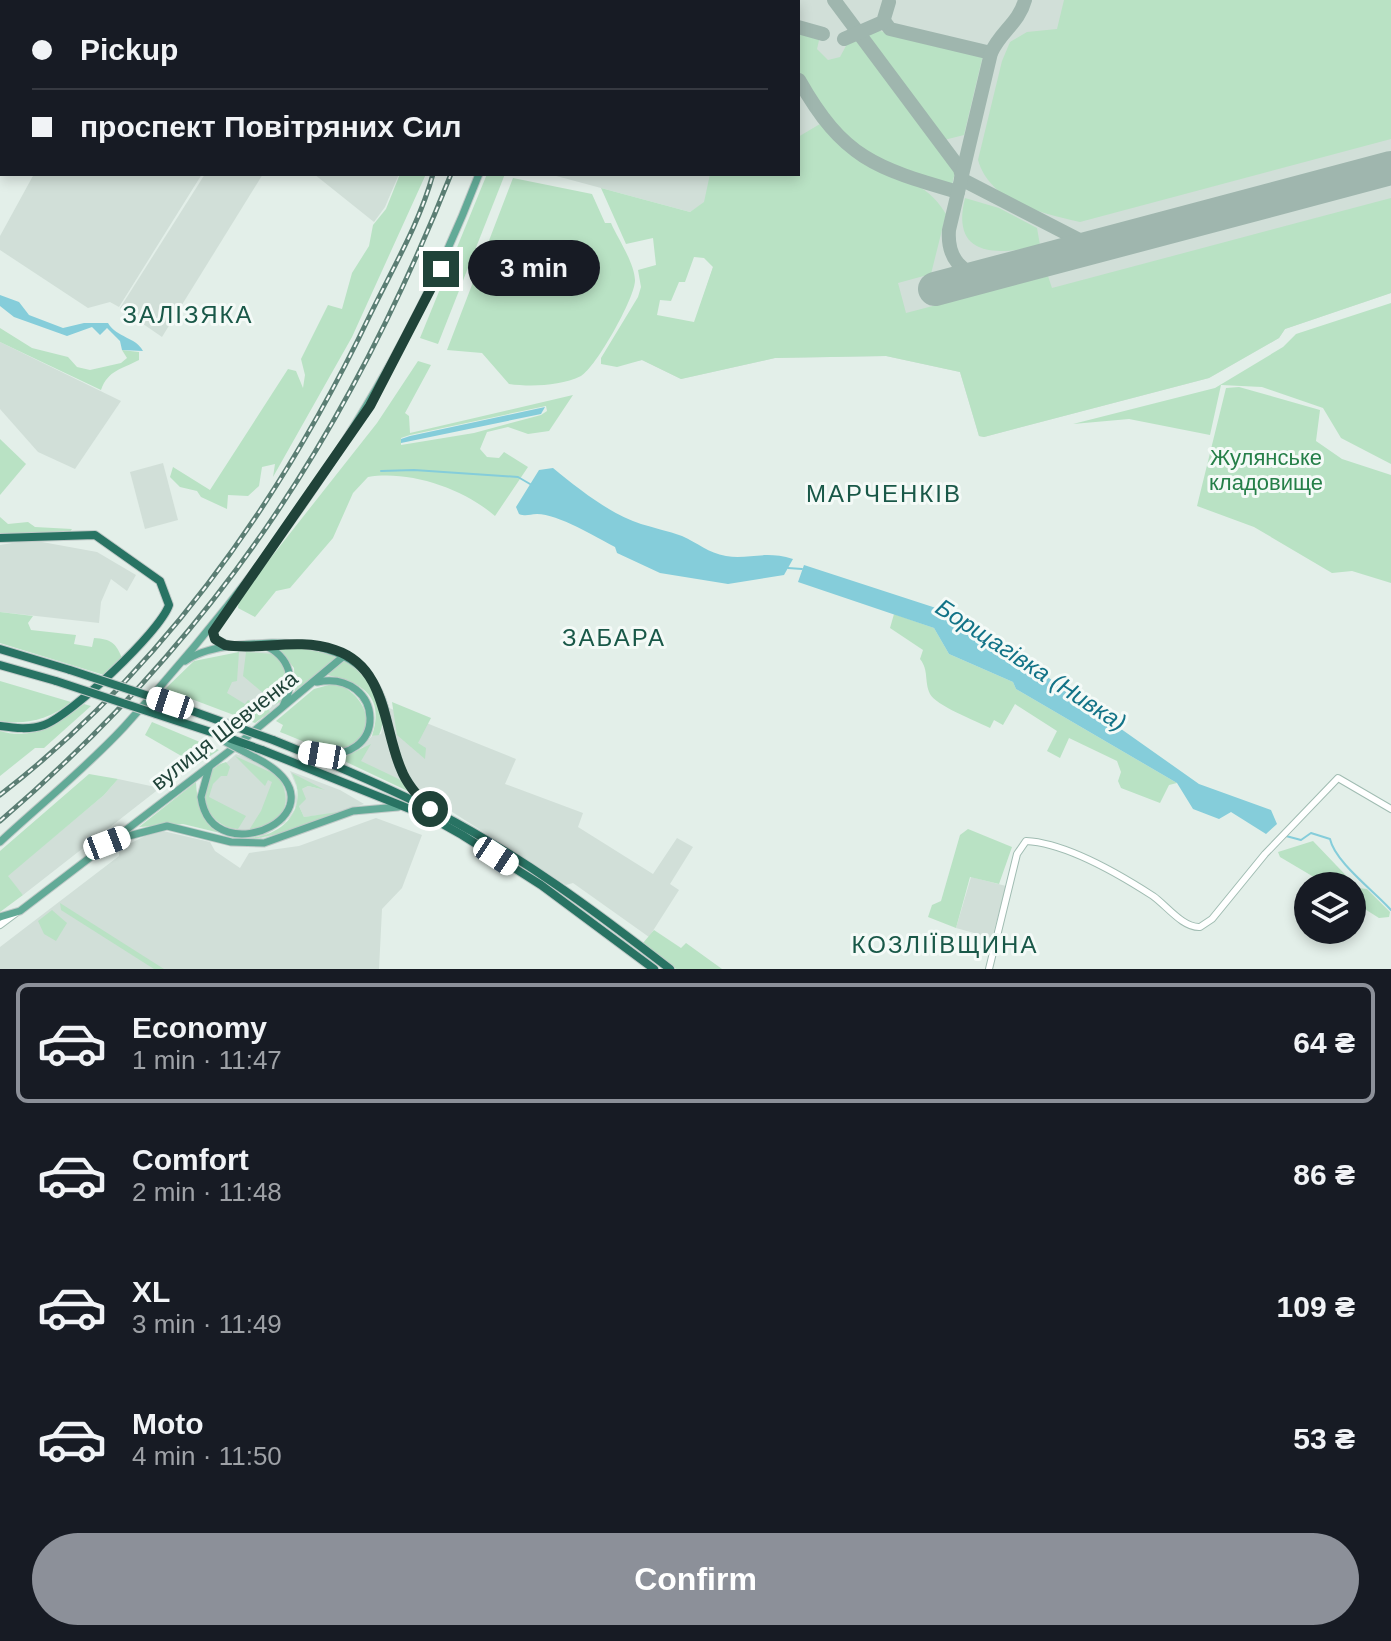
<!DOCTYPE html>
<meta charset="utf-8">
<style>
:root{--surface:#171b24;--page:#242831;--text:#f1f3f6;--muted:#9ea1a6;--line:#363941;--accent:#8c9099}
body{margin:0;font-family:Helvetica,sans-serif;background:var(--page);color:var(--text);height:100vh;display:flex;flex-direction:column;font-size:30px;white-space:nowrap}
*{box-sizing:border-box;margin:0}
p{font-size:26px;color:var(--muted)}
.icon{flex:none;width:44px;height:44px;fill:none;stroke:currentColor;stroke-width:2;stroke-linecap:round;stroke-linejoin:round}
.map{position:relative;height:969px;overflow:hidden}
.sheet{display:flex;flex-direction:column;background:var(--surface);flex:1}
.sheet>*{flex:none}
.top-card{position:absolute;left:0px;top:0px;width:800px;height:176px;box-shadow:0 4px 12px #0003;display:grid;align-content:center;height:176px;padding:0 32px;background:var(--surface)}
.controls{position:absolute;left:1294px;top:872px;display:grid;gap:16px}
.controls a{display:grid;place-items:center;width:72px;height:72px;border-radius:50%;background:var(--surface);box-shadow:0 4px 12px #0003;font-size:40px}
.end{position:absolute;width:36px;height:36px;margin:-18px;border:10px solid #204339;background:#fff;box-shadow:0 0 0 4px #fff}
.from{border-radius:50%}
.bubble{position:absolute;height:56px;border-radius:28px;background:var(--surface);box-shadow:0 4px 12px #0003;font-size:26px;font-weight:700;line-height:56px;text-align:center}
.car{position:absolute;width:24px;height:48px;margin:-24px -12px;border-radius:10px;box-shadow:0 0 6px 2px #0007;background:linear-gradient(#fff 24%,#345 0 40%,#fff 0 76%,#345 0 86%,#fff 0)}
.top-card b{display:flex;align-items:center;gap:28px;height:76px;font-size:30px}
.top-card b+b{border-top:2px solid var(--line)}
.top-card i{width:20px;height:20px;background:var(--text)}
ul{padding:14px 0 0;list-style:none}
li{display:flex;align-items:center;gap:24px;height:120px;margin:0 16px 12px;padding:0 16px;border:4px solid transparent;border-radius:12px}
li div{flex:1}
li b{display:block;font-size:30px}
li em{font-style:normal;font-weight:700}
li.on{border-color:var(--accent)}
li>.icon{width:72px;height:72px;stroke-width:1.5}
.cta{display:flex;gap:16px;margin-top:auto;padding:16px 32px}
.cta a{flex:1;height:92px;border-radius:48px;background:var(--accent);color:#fff;font-size:32px;font-weight:700;line-height:92px;text-align:center}
.map>svg:first-child{display:block}
.built{fill:#d1dfd8;fill-rule:evenodd}
.green{fill:#b9e2c4;fill-rule:evenodd}
.water{fill:#85cdda}
.lines{fill:none;stroke-linecap:round;stroke-linejoin:round}
.stream{stroke:#85cdda;stroke-width:2}
.taxiway{stroke:#9fb6ae;stroke-width:14}
.runway{stroke:#9fb6ae;stroke-width:34}
.secondary-casing{stroke:#a0bcb2;stroke-width:8}
.primary-casing{stroke:#c1cac8;stroke-width:9}
.highway-casing{stroke:#c1cac8;stroke-width:10}
.secondary{stroke:#fff;stroke-width:6}
.primary{stroke:#62aa97;stroke-width:7}
.highway{stroke:#287363;stroke-width:8}
.rail-casing{stroke:#5b7e74;stroke-width:5}
.rail{stroke:#f4faf7;stroke-width:2;stroke-dasharray:6;stroke-linecap:butt}
.primary-bridge-casing{stroke:#c1cac8;stroke-width:9;stroke-linecap:butt}
.highway-bridge-casing{stroke:#c1cac8;stroke-width:10;stroke-linecap:butt}
.primary-bridge{stroke:#62aa97;stroke-width:7}
.highway-bridge{stroke:#287363;stroke-width:8}
.route{stroke:#204339;stroke-width:10}
.labels{text-anchor:middle;stroke-width:6;stroke-linejoin:round;paint-order:stroke}
.park-label{font-size:22px;fill:#257f48;stroke:#f4faf7}
.street-label{font-size:22px;fill:#204339;stroke:#f4faf7}
.neighbourhood-label{font-size:24px;letter-spacing:2px;fill:#195848;stroke:#f4faf7}
.water-label{font-size:24px;font-style:italic;fill:#127387;stroke:#f4faf7}
</style>
<div class="map">
<svg width="1391" height="969" viewBox="0 0 1391 969">
<rect width="100%" height="100%" fill="#e3efe9"/>
<g class="built">
<path d="M565 0H1391V293L1285 329 1279 338 1209 378 984 437 979 436 960 372 886 356 775 358 681 379 642 360 621 364 693 328 713 267 704 203 690 212 549 174H798V2Z"/>
<path d="M34 174H202L119 307 110 302 88 308 0 250V236Z"/>
<path d="M205 174H263L162 337 120 308Z"/>
<path d="M314 174H399L385 207 374 222Z"/>
<path d="M0 342 121 401 75 469 38 452 0 409Z"/>
<path d="M163 463 178 520 145 529 130 472Z"/>
<path d="M31 540 97 552 136 575 127 591 111 579 101 602 99 623 0 612V545Z"/>
<path d="M254 650 275 653 284 699 264 717 219 693 238 651Z"/>
<path d="M389 708 516 759 505 784 583 813 578 827 653 874 677 838 693 847 670 884 679 890 649 937 573 883 566 885 418 790 401 761Z"/>
<path d="M383 726H387L403 781 346 757 362 748 372 736 381 734Z"/>
<path d="M236 754 266 764 280 774 288 799 275 823 246 831 235 830 226 827 208 811V779Z"/>
<path d="M290 771 340 790 364 804 260 839V836L285 823 295 809 297 788ZM296 781 325 790 308 786 302 789 299 806 304 817 337 813 261 838 292 817 298 802Z"/>
<path d="M118 779 160 788 23 895 7 876 104 795Z"/>
<path d="M376 818 422 835 402 888 382 909 379 969H0V947L119 856V849L149 834 163 831 210 842 215 851 240 868 249 853 299 846Z"/>
<path d="M971 877 1006 886 992 938 956 928Z"/>
</g>
<g class="green">
<path d="M1064 0H1391V139L1080 222C1041 213 990 202 978 160L1002 61 1010 42 1027 32 1057 29Z"/>
<path d="M798 29 820 36 817 49 828 60 840 57 847 44 856 39 955 172 952 185C872 164 843 149 802 75L798 76Z"/>
<path d="M876 30 983 55 964 135 944 140 866 34Z"/>
<path d="M820 124C834 140 849 154 868 165 901 183 924 178 946 214L931 274 898 283 906 313 1048 276 1052 288 1391 198V293L1285 329 1279 338 1209 378 984 437 979 436 960 372 886 356 775 358 681 379 642 360 617 367 601 364V358L638 297 641 287 638 270 656 265 653 238 626 244 601 188 690 212 704 202 710 174H798V137ZM694 257 704 258 713 267 694 322 657 315 660 300 671 301 679 282H685Z"/>
<path d="M400 174H426L352 337 273 477 275 464 262 467 259 486 248 496 228 495 227 509 201 497 197 491 180 487 170 477 173 467 210 490 288 369 296 371 303 388 305 375 301 359 328 305 342 309 352 273 369 246 373 225 386 209Z"/>
<path d="M487 174H505L438 344 420 338Z"/>
<path d="M513 178 592 194 605 223H611C618 239 634 262 635 280 636 296 596 368 581 376 560 386 531 387 509 384L482 353 447 350Z"/>
<path d="M965 198 999 208 1037 228 1040 245C998 256 950 258 965 198Z"/>
<path d="M1391 303V464L1341 438 1323 408 1262 387 1221 385 1210 435 1129 419 1073 424 1215 388 1283 347 1296 334Z"/>
<path d="M0 328 32 348 68 357 77 367 90 370 121 363 127 358 122 350 139 352V360C122 369 108 370 101 390L0 342Z"/>
<path d="M418 361 431 365 405 413 409 416 410 433 573 395 549 431 528 434 508 427 487 432 480 449 487 457 499 458 504 452 528 467 495 516C464 489 410 470 368 477L353 493 333 538 290 588 276 591 255 617 238 608 239 598 377 423ZM546 406 547 411 541 415 474 433 401 445V438L410 435Z"/>
<path d="M1239 387 1320 410 1316 441 1342 459 1391 475V583L1352 571 1332 573 1254 527 1197 506 1226 388Z"/>
<path d="M0 439 26 464 0 495Z"/>
<path d="M0 517 8 524 28 522 35 527 72 529 69 533 0 535Z"/>
<path d="M0 612 33 616 28 623 31 630 76 635 74 644 92 647 94 638C111 639 116 643 122 658L104 675 0 643Z"/>
<path d="M894 614 934 628 949 654 1013 682 1016 689 1177 783 1169 785 1160 803 1121 788 1118 781 1121 772 1117 761 1069 738 1060 758 1047 751 1057 731 1015 704 1003 725 994 720 990 728C976 721 935 705 930 694 924 681 929 670 920 659L923 650 890 628Z"/>
<path d="M276 646 330 652 336 657 295 692 294 668Z"/>
<path d="M239 652 237 681 232 682 227 693 245 704 248 700 263 708 266 704 270 712 255 723 165 689 194 661Z"/>
<path d="M246 652 274 654C288 668 292 685 280 702L276 704 243 676Z"/>
<path d="M347 659C368 676 393 707 379 735L372 736C386 695 360 682 327 675Z"/>
<path d="M0 681 71 702C50 719 27 725 0 721Z"/>
<path d="M336 683C377 700 378 750 334 749 316 749 297 738 280 732L283 725 276 721 314 689Z"/>
<path d="M392 702 431 718 418 743 426 748 425 759 397 735Z"/>
<path d="M84 704 91 706 44 748H35L0 776V731C33 741 59 723 84 704Z"/>
<path d="M152 722 219 750 197 765 145 735Z"/>
<path d="M371 744 361 761 403 781 412 793 340 759Z"/>
<path d="M235 756 279 776C294 807 283 824 249 830L261 811 272 782 268 780 265 786Z"/>
<path d="M226 762 230 767 227 776H221L213 784 209 797 246 816 238 829C199 826 191 772 226 762Z"/>
<path d="M292 773 325 790 308 786 302 789 306 799 299 806 304 817 338 812 282 833 249 840 183 824 139 827 196 782C198 872 326 841 292 773Z"/>
<path d="M89 774 118 779 104 795 8 876 23 895 0 912V851Z"/>
<path d="M968 829 1012 847 999 884 970 877 956 928 928 917 932 905 941 901 960 835Z"/>
<path d="M1313 841 1358 888 1367 889 1390 912 1389 917 1379 918 1352 901V886H1329L1280 857 1278 852Z"/>
<path d="M60 903 164 969H154L61 910Z"/>
<path d="M52 910 67 923 56 941 44 934 38 921Z"/>
<path d="M654 930 681 948 686 943 722 969H676L643 943Z"/>
</g>
<g class="water">
<path d="M0 295 19 302 29 315 63 328 84 323H108C117 338 136 337 143 351L122 350 120 341 107 328 100 335 92 327 67 336 14 317 0 306Z"/>
<path d="M545 407 541 414 401 443V439L410 436Z"/>
<path d="M553 468C579 489 608 513 641 524 654 528 668 531 682 536 698 543 708 553 726 556 748 560 764 550 793 559L784 575 728 584 660 573 617 553 615 547C596 537 558 514 537 514 529 514 527 517 519 514L516 507 539 470Z"/>
<path d="M804 565 936 608 1039 671 1199 784 1271 810 1277 824 1266 834 1231 812 1219 819 1193 809 1177 783 1016 689 1013 682 949 654 934 628 798 582Z"/>
</g>
<g class="lines">
<g class="stream">
<path d="M381 471 414 470 518 477 530 484"/>
<path d="M788 568 802 569"/>
<path d="M1286 836 1301 840 1311 833 1330 839C1335 862 1374 891 1391 910"/>
</g>
<g class="taxiway">
<path d="M748 0 750 2"/>
<path d="M834 0 960 169 962 177"/>
<path d="M884 21 890 29 991 53"/>
<path d="M798 27 823 34"/>
<path d="M844 39 883 22 889 2"/>
<path d="M799 80C843 158 875 168 958 192"/>
<path d="M961 179 1093 247"/>
<path d="M990 274C961 278 947 256 949 230L991 53C1000 32 1019 23 1025 0"/>
</g>
<path class="runway" d="M935 289 1391 168"/>
<defs>
<g id="secondary">
<path d="M0 925 16 913"/>
<path d="M989 969 1017 854 1026 841C1067 843 1119 874 1153 896 1167 906 1183 928 1200 927L1212 919 1265 854 1338 778 1391 809"/>
</g>
<g id="primary">
<path d="M528 2 529 0"/>
<path d="M217 623 213 632 215 639 231 646"/>
<path d="M264 645C291 657 296 681 283 706"/>
<path d="M185 661C207 645 247 644 274 643 323 643 371 655 385 709 391 732 393 758 405 779 412 789 421 798 429 807"/>
<path d="M312 753C393 767 384 669 317 682"/>
<path d="M209 768 201 797C212 878 358 808 254 757"/>
<path d="M117 839 167 826 231 842 264 843 353 811 398 807"/>
<path d="M0 842C41 804 86 768 124 727 275 562 399 383 479 174"/>
<path d="M0 917 20 911 236 746 345 655"/>
</g>
<g id="highway">
<path d="M0 538 95 535 160 581 169 605C160 632 71 715 44 725 30 730 14 728 0 726"/>
<path d="M0 649 70 670"/>
<path d="M0 665 56 681"/>
<path d="M170 703 234 726"/>
<path d="M156 714 223 736"/>
<path d="M273 740C328 762 383 785 436 812 520 855 595 911 670 969"/>
<path d="M262 750 430 817 462 835 541 885 654 969"/>
</g>
</defs>
<use href="#secondary" class="secondary-casing"/>
<use href="#primary" class="primary-casing"/>
<use href="#highway" class="highway-casing"/>
<use href="#secondary" class="secondary"/>
<use href="#primary" class="primary"/>
<use href="#highway" class="highway"/>
<defs>
<g id="rail">
<path d="M465 2 466 0"/>
<path d="M494 2 495 0"/>
<path d="M509 2V0"/>
<path d="M0 795C164 668 283 498 371 313 393 268 420 222 433 174"/>
<path d="M0 821C214 638 348 434 451 174"/>
</g>
</defs>
<use href="#rail" class="rail-casing"/>
<use href="#rail" class="rail"/>
<defs>
<path id="primary-bridge" d="M220 739 254 757"/>
<g id="highway-bridge">
<path d="M70 670 170 703"/>
<path d="M56 681 156 714"/>
<path d="M234 726 273 740"/>
<path d="M223 736 262 750"/>
</g>
</defs>
<use href="#primary-bridge" class="primary-bridge-casing"/>
<use href="#highway-bridge" class="highway-bridge-casing"/>
<use href="#primary-bridge" class="primary-bridge"/>
<use href="#highway-bridge" class="highway-bridge"/>
</g>
<g class="lines">
<path class="route" d="M430 809C419 797 407 785 401 769 383 728 387 667 335 650 297 637 259 651 225 645L215 639 213 632 370 406 441 269"/>
</g>
<g class="labels">
<g class="park-label">
<text x="1266" y="465">Жулянське<tspan x="1266" dy="25">кладовище</tspan></text>
</g>
<g class="street-label">
<text transform="translate(224 730) rotate(-38)" y="8">вулиця Шевченка</text>
</g>
<g class="neighbourhood-label">
<text x="188" y="323">ЗАЛІЗЯКА</text>
<text x="884" y="502">МАРЧЕНКІВ</text>
<text x="614" y="646">ЗАБАРА</text>
<text x="945" y="953">КОЗЛІЇВЩИНА</text>
</g>
<g class="water-label">
<text transform="translate(1031 665) rotate(33)" y="8">Борщагівка (Нивка)</text>
</g>
</g>
</svg>
<div class="controls">
<a><svg class="icon" aria-label="layers" viewBox="0 0 24 24"><path d="M12 4l9 5-9 5-9-5zM3 14l9 5 9-5"/></svg></a>
</div>
<i class="end from" style="left:430px;top:809px"></i>
<i class="end" style="left:441px;top:269px"></i>
<div class="bubble" style="left:468px;top:240px;width:132px">3 min</div>
<i class="car" style="left:170px;top:703px;rotate:288deg"></i>
<i class="car" style="left:322px;top:755px;rotate:280deg"></i>
<i class="car" style="left:107px;top:843px;rotate:69deg"></i>
<i class="car" style="left:496px;top:856px;rotate:123deg"></i>
<div class="top-card">
<b><i class="from"></i>Pickup</b>
<b><i></i>проспект Повітряних Сил</b>
</div>
</div>
<section class="sheet">
<ul>
<li class="on"><svg class="icon" aria-label="car" viewBox="0 0 24 24"><path d="M5 17H2v-5l4-1 3-4h7l3 4 3 1v5h-3M9 17h6M6 11h13"/><circle cx="7" cy="17" r="2"/><circle cx="17" cy="17" r="2"/></svg><div><b>Economy</b><p>1 min · 11:47</p></div><em>64 ₴</em></li>
<li><svg class="icon" aria-label="car" viewBox="0 0 24 24"><path d="M5 17H2v-5l4-1 3-4h7l3 4 3 1v5h-3M9 17h6M6 11h13"/><circle cx="7" cy="17" r="2"/><circle cx="17" cy="17" r="2"/></svg><div><b>Comfort</b><p>2 min · 11:48</p></div><em>86 ₴</em></li>
<li><svg class="icon" aria-label="car" viewBox="0 0 24 24"><path d="M5 17H2v-5l4-1 3-4h7l3 4 3 1v5h-3M9 17h6M6 11h13"/><circle cx="7" cy="17" r="2"/><circle cx="17" cy="17" r="2"/></svg><div><b>XL</b><p>3 min · 11:49</p></div><em>109 ₴</em></li>
<li><svg class="icon" aria-label="car" viewBox="0 0 24 24"><path d="M5 17H2v-5l4-1 3-4h7l3 4 3 1v5h-3M9 17h6M6 11h13"/><circle cx="7" cy="17" r="2"/><circle cx="17" cy="17" r="2"/></svg><div><b>Moto</b><p>4 min · 11:50</p></div><em>53 ₴</em></li>
</ul>
<div class="cta"><a>Confirm</a></div>
</section>
